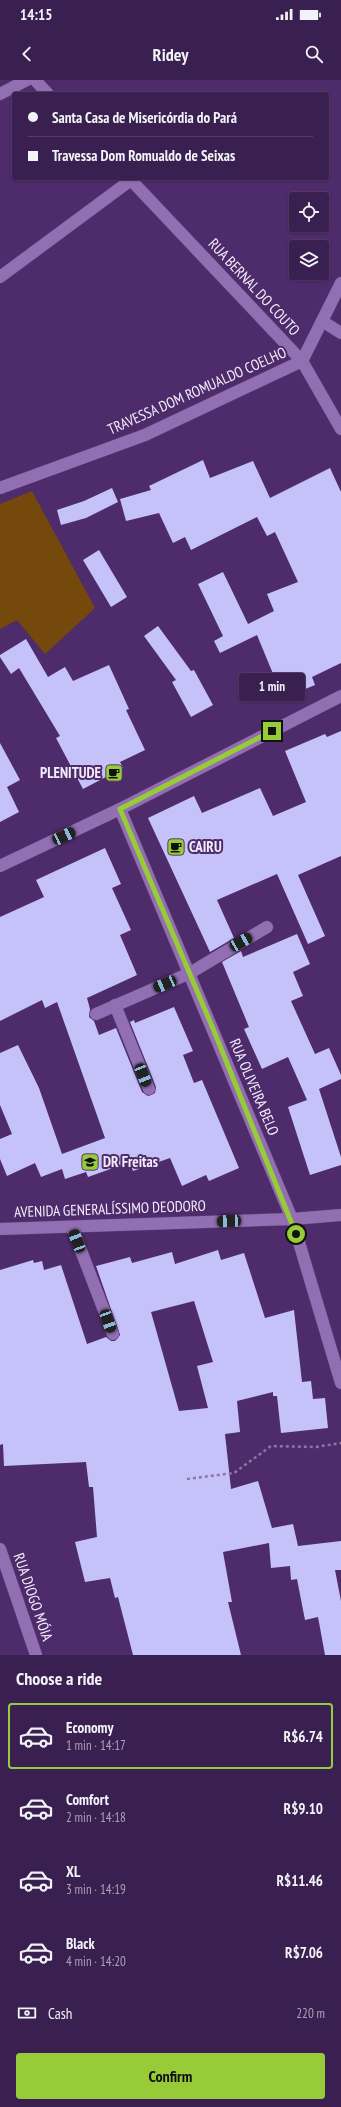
<!DOCTYPE html>
<meta charset="utf-8">
<style>
:root{--surface:#3a2050;--page:#452d5a;--text:#f1f3f6;--muted:#aba3b7;--line:#543e67;--accent:#97cb38}
body{margin:0;font-family:"PT Sans Narrow",sans-serif;background:var(--page);color:var(--text);height:100vh;display:flex;flex-direction:column;font-size:15px;white-space:nowrap}
*{box-sizing:border-box;margin:0}
p{font-size:13px;color:var(--muted)}
.icon{flex:none;width:22px;height:22px;fill:none;stroke:currentColor;stroke-width:2;stroke-linecap:round;stroke-linejoin:round}
.map{position:relative;height:1575px;overflow:hidden}
.drawer{display:flex;flex-direction:column;background:var(--surface);flex:1}
.drawer>*{flex:none}
.banner{position:absolute;left:12px;top:12px;width:317px;height:88px;border-radius:4px;box-shadow:0 1px 3px #0004,0 0 0 1px var(--line);display:grid;align-content:center;height:88px;padding:0 16px;background:var(--surface)}
.buttons{position:absolute;left:289px;top:112px;display:grid;gap:8px}
.buttons a{display:grid;place-items:center;width:40px;height:40px;border-radius:4px;background:var(--surface);box-shadow:0 1px 3px #0004,0 0 0 1px var(--line);font-size:20px}
.end{position:absolute;width:18px;height:18px;margin:-9px;border:5px solid #97cb38;background:#111;box-shadow:0 0 0 2px #111}
.from{border-radius:50%}
.bubble{position:absolute;height:28px;border-radius:4px;background:var(--surface);box-shadow:0 1px 3px #0004,0 0 0 1px var(--line);font-size:13px;font-weight:800;line-height:28px;text-align:center}
.car{position:absolute;width:12px;height:24px;margin:-12px -6px;border-radius:5px;box-shadow:0 0 3px 1px #0007;background:linear-gradient(#222 24%,#8ab4d8 0 40%,#222 0 76%,#8ab4d8 0 86%,#222 0)}
.banner b{display:flex;align-items:center;gap:14px;height:38px;font-size:15px}
.banner b+b{border-top:1px solid var(--line)}
.banner i{width:10px;height:10px;background:var(--text)}
ul{padding:0;list-style:none}
li{display:flex;align-items:center;gap:12px;height:66px;margin:0 8px 6px;padding:0 8px;border:2px solid transparent;border-radius:4px}
li div{flex:1}
li b{display:block;font-size:15px}
li em{font-style:normal;font-weight:800}
li.current{border-color:var(--accent)}
li>.icon{width:36px;height:36px;stroke-width:1.5}
h2{padding:0 16px;font-size:18px;line-height:48px}
.pay{display:flex;align-items:center;gap:10px;height:44px;padding:0 16px;font-size:15px}
.pay p{margin-inline-start:auto}
.action{display:flex;gap:8px;margin-top:auto;padding:8px 16px}
.action a{flex:1;height:46px;border-radius:4px;background:var(--accent);color:#111;font-size:16px;font-weight:800;line-height:46px;text-align:center}
.status{display:flex;justify-content:space-between;align-items:center;height:28px;padding:0 20px;background:var(--surface);direction:ltr}
.status svg{height:11px;fill:currentColor}
header{display:flex;justify-content:space-between;align-items:center;height:52px;padding:0 16px;background:var(--surface);font-size:18px;font-weight:800}
.map>svg:first-child{display:block}
.green{fill:#75480c}
.building{fill:#c5c2fa;fill-rule:evenodd}
.lines{fill:none;stroke-linecap:round;stroke-linejoin:round}
.minor-casing{stroke:#614477;stroke-width:13}
.path{stroke:#8e76a2;stroke-width:2.5;stroke-dasharray:3 3;stroke-linecap:butt}
.minor{stroke:#926fb3;stroke-width:12}
.route{stroke:#97cb38;stroke-width:5}
.labels{text-anchor:middle;stroke-width:4;stroke-linejoin:round;paint-order:stroke}
.street-label{font-size:15px;fill:#f3ecfb;stroke:#4e2b6a}
.poi-label{font-size:15px;font-weight:bold;fill:#f3ecfb;stroke:#4e2b6a;text-anchor:start}
</style>
<div class="status"><b>14:15</b><svg viewBox="0 0 49 12"><path d="M0 12V9h3v3zM5 12V6h3v6zM10 12V3h3v9zM15 12V0h3v12zM26 1h20v11H26zM47 4h2v5h-2z"/></svg></div>
<header><svg class="icon" aria-label="back" viewBox="0 0 24 24"><path d="M15 5l-7 7 7 7"/></svg>Ridey<svg class="icon" aria-label="search" viewBox="0 0 24 24"><circle cx="10" cy="10" r="6"/><path d="M15 15l6 6"/></svg></header>
<div class="map">
<svg width="341" height="1575" viewBox="0 0 341 1575">
<rect width="100%" height="100%" fill="#4e2b6a"/>
<path class="green" d="M32 411 95 528 45 574 17 540 0 549V424Z"/>
<g class="building">
<path d="M203 380 210 398 253 381 270 418 330 388 341 412V583L312 597 315 605 283 618 257 555 220 573 214 561 223 556 198 504 223 492 248 544 274 531 267 514 298 502 275 452 267 456 257 437 191 470 185 457 173 463 159 433 126 441 120 419 151 410 149 406Z"/>
<path d="M112 408 118 422 86 438 61 445 57 430 84 421Z"/>
<path d="M99 470 127 517 111 527 83 480Z"/>
<path d="M158 546 191 591 194 590 213 625 191 637 172 602 176 600 144 556Z"/>
<path d="M26 559 48 597 65 587 73 601 109 585 129 629 126 630 145 670 120 682 123 688 83 709 56 658 60 656 19 588 11 594 0 577V575Z"/>
<path d="M341 651V776L298 795 325 856 308 864 277 794 217 820 234 858 210 872 148 738 194 716 202 733 260 708 273 736 306 722 285 671 325 654 327 657Z"/>
<path d="M0 663 20 700 7 707 19 732 0 742Z"/>
<path d="M105 768 121 804 112 808 131 850 120 855 137 895 87 918 90 929 89 937 94 941 99 955 116 948 142 1012 148 1016 155 1013 156 1007 130 942 134 940 135 943 174 927 193 971 183 975 194 1003 202 1000 239 1088 209 1101 206 1095 182 1106 170 1078 133 1091 130 1082 88 1097 86 1092 65 1099 62 1089 41 1097 35 1083 7 1096 0 1079V1059L12 1054 0 1025V973L18 965 39 1008 62 1074 105 1058 57 922 45 928 42 920 0 941V837L44 817 36 800Z"/>
<path d="M297 854 310 884 293 892 303 916 291 921 315 974 329 968 341 995V999L319 1009 341 1077V1085L310 1095 288 1027 307 1020 288 977 262 989 244 949 249 947 222 882 241 871 243 877Z"/>
<path d="M218 1170 221 1180 244 1173 265 1238 294 1230 302 1302 311 1301 313 1319 325 1318 328 1348 281 1353 277 1316H273V1312L237 1321 240 1352 225 1354 231 1409 258 1401 272 1448 293 1444 298 1466 341 1461V1490H335L341 1521V1575H325L318 1537 305 1540 297 1499 291 1500 290 1486 271 1488 269 1463 223 1472 232 1522H228L241 1575H133L118 1517 115 1518 110 1498 85 1502 75 1462 97 1457 93 1407H89L86 1382 4 1386 3 1364 0 1365V1190L33 1180 34 1183 42 1181 44 1190 61 1185 87 1264 106 1257 111 1261H115L120 1255 96 1186 130 1177 132 1183 172 1172 175 1184ZM194 1221 213 1282 197 1286 208 1328 179 1331 151 1232Z"/>
</g>
<g class="lines">
<defs>
<g id="minor">
<path d="M35 0 48 14"/>
<path d="M0 14 27 0"/>
<path d="M129 98 302 281 341 349"/>
<path d="M0 197 131 100"/>
<path d="M322 241 341 253"/>
<path d="M0 408 145 355 302 281 341 203"/>
<path d="M120 729 292 1139 341 1303"/>
<path d="M0 786 120 729 341 616"/>
<path d="M115 925 149 1009"/>
<path d="M96 934 190 893 267 847"/>
<path d="M72 1147 113 1254"/>
<path d="M0 1149 292 1139 341 1135"/>
<path d="M0 1469 36 1575"/>
</g>
</defs>
<use href="#minor" class="minor-casing"/>
<path class="path" d="M187 1399 234 1393 271 1366 316 1367 341 1363"/>
<use href="#minor" class="minor"/>
</g>
<g class="lines">
<path class="route" d="M272 651 120 729 214 951 296 1154"/>
</g>
<defs>
<symbol id="cafe-square" viewBox="-11 -11 22 22"><rect x="-9" y="-9" width="18" height="18" rx="4" fill="#97cb38" stroke="#4e2b6a"/><path d="M-5.5-4.5H6V0H3Q3 3.5 0 3.5H-2.5Q-5.5 3.5-5.5 0ZM3-3.2v2h1.7v-2ZM-6 4.5H4V6H-6Z" fill="#111"/></symbol>
<symbol id="school-square" viewBox="-11 -11 22 22"><rect x="-9" y="-9" width="18" height="18" rx="4" fill="#97cb38" stroke="#4e2b6a"/><path d="M0-5L7-2L0 1L-7-2ZM-4 1L0 2.5L4 1V4Q0 6-4 4Z" fill="#111"/></symbol>
</defs>
<g fill-rule="evenodd">
<use href="#cafe-square" x="104" y="683" width="20" height="20"/>
<use href="#cafe-square" x="166" y="757" width="20" height="20"/>
<use href="#school-square" x="80" y="1072" width="20" height="20"/>
</g>
<g class="labels">
<g class="street-label">
<text transform="translate(254 207) rotate(47)" y="5">RUA BERNAL DO COUTO</text>
<text transform="translate(197 311) rotate(-24)" y="5">TRAVESSA DOM ROMUALDO COELHO</text>
<text transform="translate(254 1007) rotate(67)" y="5">RUA OLIVEIRA BELO</text>
<text transform="translate(110 1129) rotate(-2)" y="5">AVENIDA GENERALÍSSIMO DEODORO</text>
<text transform="translate(33 1517) rotate(71)" y="5">RUA DIOGO MÓIA</text>
</g>
<g class="poi-label">
<text x="101" y="698" text-anchor="end">PLENITUDE</text>
<text x="189" y="772">CAIRU</text>
<text x="103" y="1087">DR Freitas</text>
</g>
</g>
</svg>
<div class="buttons">
<a><svg class="icon" aria-label="locate" viewBox="0 0 24 24"><circle cx="12" cy="12" r="6"/><path d="M12 2v4M12 18v4M2 12h4M18 12h4"/></svg></a>
<a><svg class="icon" aria-label="layers" viewBox="0 0 24 24"><path d="M12 4l9 5-9 5-9-5zM3 14l9 5 9-5"/></svg></a>
</div>
<i class="end from" style="left:296px;top:1154px"></i>
<i class="end" style="left:272px;top:651px"></i>
<div class="bubble" style="left:239px;top:593px;width:66px">1 min</div>
<i class="car" style="left:64px;top:756px;rotate:65deg"></i>
<i class="car" style="left:241px;top:862px;rotate:60deg"></i>
<i class="car" style="left:165px;top:904px;rotate:247deg"></i>
<i class="car" style="left:143px;top:995px;rotate:158deg"></i>
<i class="car" style="left:229px;top:1141px;rotate:268deg"></i>
<i class="car" style="left:77px;top:1161px;rotate:339deg"></i>
<i class="car" style="left:108px;top:1241px;rotate:160deg"></i>
<div class="banner">
<b><i class="from"></i>Santa Casa de Misericórdia do Pará</b>
<b><i></i>Travessa Dom Romualdo de Seixas</b>
</div>
</div>
<section class="drawer">
<h2>Choose a ride</h2>
<ul>
<li class="current"><svg class="icon" aria-label="car" viewBox="0 0 24 24"><path d="M5 17H2v-5l4-1 3-4h7l3 4 3 1v5h-3M9 17h6M6 11h13"/><circle cx="7" cy="17" r="2"/><circle cx="17" cy="17" r="2"/></svg><div><b>Economy</b><p>1 min · 14:17</p></div><em>R$6.74</em></li>
<li><svg class="icon" aria-label="car" viewBox="0 0 24 24"><path d="M5 17H2v-5l4-1 3-4h7l3 4 3 1v5h-3M9 17h6M6 11h13"/><circle cx="7" cy="17" r="2"/><circle cx="17" cy="17" r="2"/></svg><div><b>Comfort</b><p>2 min · 14:18</p></div><em>R$9.10</em></li>
<li><svg class="icon" aria-label="car" viewBox="0 0 24 24"><path d="M5 17H2v-5l4-1 3-4h7l3 4 3 1v5h-3M9 17h6M6 11h13"/><circle cx="7" cy="17" r="2"/><circle cx="17" cy="17" r="2"/></svg><div><b>XL</b><p>3 min · 14:19</p></div><em>R$11.46</em></li>
<li><svg class="icon" aria-label="car" viewBox="0 0 24 24"><path d="M5 17H2v-5l4-1 3-4h7l3 4 3 1v5h-3M9 17h6M6 11h13"/><circle cx="7" cy="17" r="2"/><circle cx="17" cy="17" r="2"/></svg><div><b>Black</b><p>4 min · 14:20</p></div><em>R$7.06</em></li>
</ul>
<div class="pay"><svg class="icon" aria-label="cash" viewBox="0 0 24 24"><path d="M3 7h18v10H3z"/><circle cx="12" cy="12" r="2"/></svg>Cash<p>220 m</p></div>
<div class="action"><a>Confirm</a></div>
</section>
